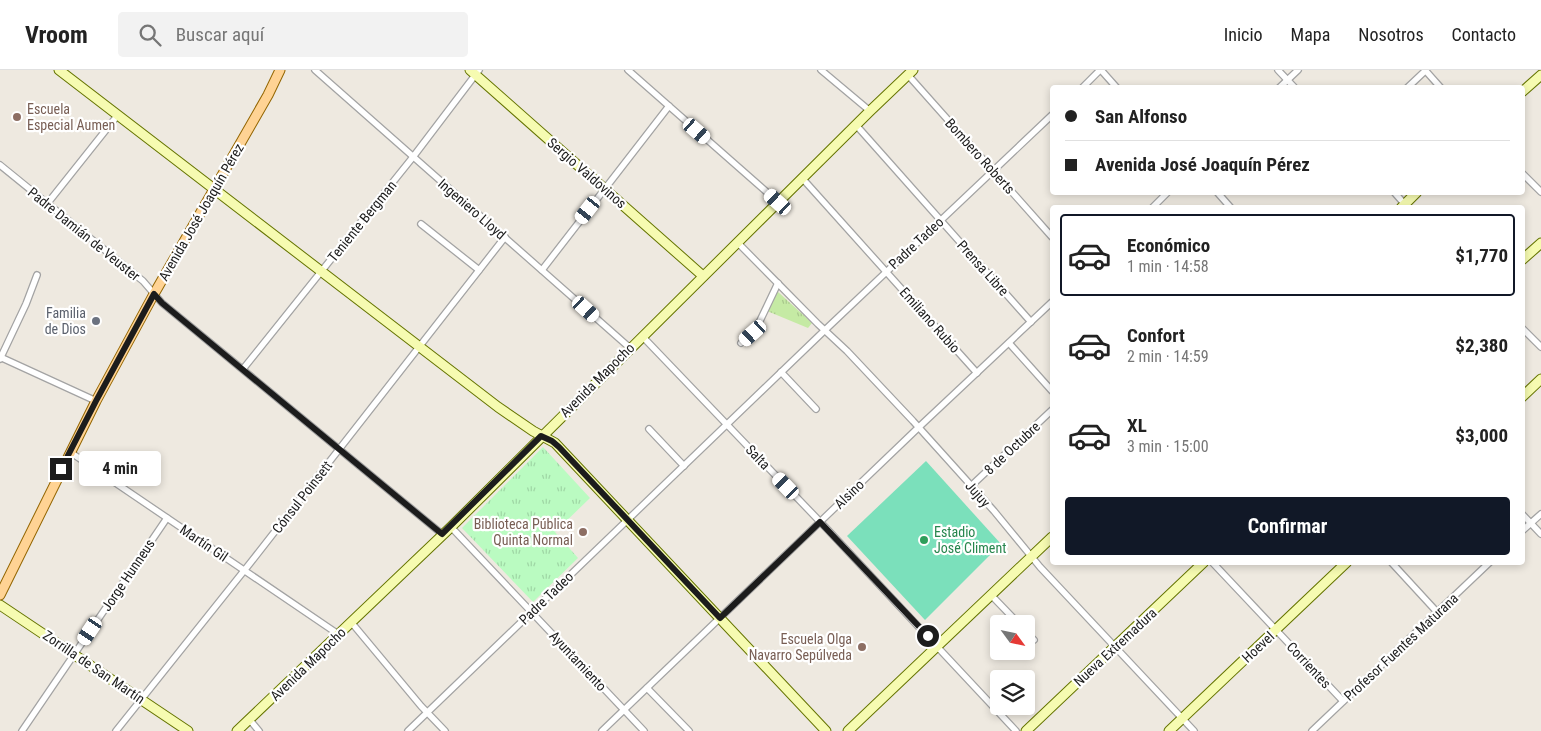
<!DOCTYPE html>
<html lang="es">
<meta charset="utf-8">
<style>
:root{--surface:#fff;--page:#f2f2f2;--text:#222;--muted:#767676;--line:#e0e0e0;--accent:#111827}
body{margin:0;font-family:"Roboto Condensed",sans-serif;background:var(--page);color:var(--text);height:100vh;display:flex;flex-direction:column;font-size:19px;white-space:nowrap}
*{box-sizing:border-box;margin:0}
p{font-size:16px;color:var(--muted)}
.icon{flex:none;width:28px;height:28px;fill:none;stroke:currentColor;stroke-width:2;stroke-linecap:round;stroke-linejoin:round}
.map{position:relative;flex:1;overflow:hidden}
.drawer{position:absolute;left:1050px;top:135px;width:475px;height:360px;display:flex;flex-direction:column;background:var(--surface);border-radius:5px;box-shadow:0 2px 8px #0003}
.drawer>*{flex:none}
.hud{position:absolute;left:1050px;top:15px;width:475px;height:110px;border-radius:5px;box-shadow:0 2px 8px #0003;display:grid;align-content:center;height:110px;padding:0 15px;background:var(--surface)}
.needle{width:32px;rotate:123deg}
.fabs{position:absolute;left:990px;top:545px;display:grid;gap:10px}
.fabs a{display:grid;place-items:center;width:45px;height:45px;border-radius:5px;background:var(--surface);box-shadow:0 2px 8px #0003;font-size:25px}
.end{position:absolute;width:22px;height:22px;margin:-11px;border:6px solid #1c1c1c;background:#fff;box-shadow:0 0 0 2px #fff}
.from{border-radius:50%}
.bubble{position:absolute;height:35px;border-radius:5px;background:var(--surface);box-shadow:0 2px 8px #0003;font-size:16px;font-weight:700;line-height:35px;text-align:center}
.car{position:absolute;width:15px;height:30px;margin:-15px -8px;border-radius:6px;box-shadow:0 0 4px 1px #0007;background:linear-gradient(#fff 24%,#345 0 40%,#fff 0 76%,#345 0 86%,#fff 0)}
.hud b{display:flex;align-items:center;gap:18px;height:48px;font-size:19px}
.hud b+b{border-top:1px solid var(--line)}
.hud i{width:12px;height:12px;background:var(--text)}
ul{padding:9px 0 0;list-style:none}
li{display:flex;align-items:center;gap:15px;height:82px;margin:0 10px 8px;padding:0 5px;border:2px solid transparent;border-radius:5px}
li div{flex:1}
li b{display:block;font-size:19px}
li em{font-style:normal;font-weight:700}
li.on{border-color:var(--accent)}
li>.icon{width:45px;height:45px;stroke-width:1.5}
.cta{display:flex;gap:10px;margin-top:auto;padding:10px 15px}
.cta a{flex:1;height:58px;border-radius:5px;background:var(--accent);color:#fff;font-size:20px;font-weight:700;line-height:58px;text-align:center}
header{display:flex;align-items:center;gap:30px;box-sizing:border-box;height:70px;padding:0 25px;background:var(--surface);border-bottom:1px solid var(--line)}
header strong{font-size:24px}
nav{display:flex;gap:28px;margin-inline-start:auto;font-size:18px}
.search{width:350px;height:45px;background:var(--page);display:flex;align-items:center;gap:12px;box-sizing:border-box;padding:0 18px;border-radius:5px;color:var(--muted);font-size:19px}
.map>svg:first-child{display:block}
.grass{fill:url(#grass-tufts)}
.park{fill:url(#park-tufts)}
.pitch{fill:#7be0bb}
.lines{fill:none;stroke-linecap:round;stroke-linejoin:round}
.street-casing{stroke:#a3a3a3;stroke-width:8}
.secondary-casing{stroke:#657401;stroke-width:11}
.primary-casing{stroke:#936500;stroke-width:11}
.street{stroke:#fff;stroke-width:5.5}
.secondary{stroke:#f6fbb1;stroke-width:9}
.primary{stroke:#ffd394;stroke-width:9}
.route{stroke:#1c1c1c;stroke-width:6}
.education-dot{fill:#8d6e63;stroke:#fff;stroke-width:2}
.worship-dot{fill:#6b7280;stroke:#fff;stroke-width:2}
.leisure-dot{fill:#2e9e5b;stroke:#fff;stroke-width:2}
.labels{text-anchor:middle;stroke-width:4.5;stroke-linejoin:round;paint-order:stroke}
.education-label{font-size:14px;fill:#785e54;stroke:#fff;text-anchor:end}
.street-label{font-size:14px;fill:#1c1c1c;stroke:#fff}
.worship-label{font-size:14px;fill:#5b616d;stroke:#fff;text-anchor:end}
.leisure-label{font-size:14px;fill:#27864d;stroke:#fff;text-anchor:start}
</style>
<header>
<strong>Vroom</strong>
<div class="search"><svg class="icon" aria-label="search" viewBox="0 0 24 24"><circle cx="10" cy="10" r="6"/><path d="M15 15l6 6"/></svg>Buscar aquí</div>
<nav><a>Inicio</a><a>Mapa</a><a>Nosotros</a><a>Contacto</a></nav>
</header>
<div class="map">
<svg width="1541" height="661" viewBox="0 0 1541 661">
<defs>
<pattern id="grass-tufts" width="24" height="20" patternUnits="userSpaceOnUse" patternTransform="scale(1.25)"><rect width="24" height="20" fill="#c5eaa4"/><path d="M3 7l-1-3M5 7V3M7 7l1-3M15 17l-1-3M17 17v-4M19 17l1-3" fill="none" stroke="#a9c88d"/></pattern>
<pattern id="park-tufts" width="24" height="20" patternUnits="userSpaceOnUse" patternTransform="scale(1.25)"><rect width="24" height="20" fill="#bafbc1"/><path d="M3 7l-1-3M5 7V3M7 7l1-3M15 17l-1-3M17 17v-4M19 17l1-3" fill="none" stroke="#9fd7a5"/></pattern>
</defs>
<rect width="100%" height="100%" fill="#eee9e0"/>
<path class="grass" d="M777 221 812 253 808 258 767 241Z"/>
<path class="park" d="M543 377 590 428 555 462 578 488 533 532 462 458Z"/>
<path class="pitch" d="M926 391 1001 474 925 550 847 466Z"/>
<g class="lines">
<defs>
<g id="street">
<path d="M315 0 630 278"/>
<path d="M628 0 778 132"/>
<path d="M821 0 870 41"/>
<path d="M1101 0 1117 18"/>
<path d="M1278 0 1295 18"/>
<path d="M1425 0 1441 18"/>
<path d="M908 5 1052 167"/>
<path d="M1082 18 1100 0"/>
<path d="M1279 18 1298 0"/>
<path d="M1407 18 1425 1"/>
<path d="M856 55 1031 252"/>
<path d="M0 95 143 211 162 233 442 464"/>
<path d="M1522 103 1541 122"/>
<path d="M802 108 977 303"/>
<path d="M1217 122 1231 138"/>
<path d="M1394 122 1408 138"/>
<path d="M47 134 117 46"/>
<path d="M1152 138 1168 122"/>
<path d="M421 154 479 200"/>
<path d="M737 172 818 254 847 281 913 351 994 441 1040 497 1194 661"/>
<path d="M542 200 669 36"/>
<path d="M1522 258 1541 277"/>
<path d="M642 266 828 460 1016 661"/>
<path d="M741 273 757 257 778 213"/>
<path d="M1009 273 1052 321"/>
<path d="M0 287 96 331"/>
<path d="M0 289 26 234 37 205"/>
<path d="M243 299 413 87 479 0"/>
<path d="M781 302 816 339"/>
<path d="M649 359 684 396"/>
<path d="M70 382 338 564"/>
<path d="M971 416 1052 340"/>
<path d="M1522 444 1541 464"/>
<path d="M451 457 644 661"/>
<path d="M1522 461 1541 444"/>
<path d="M1212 492 1343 631"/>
<path d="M1391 492 1437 542"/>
<path d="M991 525 1019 554"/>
<path d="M351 552 421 636 445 661"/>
<path d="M1026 562 1034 570"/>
<path d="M647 618 689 661"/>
<path d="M249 649 259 661"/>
<path d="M22 661 167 448"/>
<path d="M116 661 251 492 505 167"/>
<path d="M408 661 825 260 1052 45"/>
<path d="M602 661 919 357 1052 232"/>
<path d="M1312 661 1490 492"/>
</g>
<g id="secondary">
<path d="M59 0 498 337 533 361 555 373 826 661"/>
<path d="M470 0 703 206"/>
<path d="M1522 22 1541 5"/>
<path d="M1401 138 1417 122"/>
<path d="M1522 190 1541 173"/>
<path d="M1522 327 1541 309"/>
<path d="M0 535 188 661"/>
<path d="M237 661 451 457 870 41 913 0"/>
<path d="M848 661 1052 467"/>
<path d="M1026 661 1204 492"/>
<path d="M1169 661 1347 492"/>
</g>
<path id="primary" d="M0 525 96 331 154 224 268 25 280 0"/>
</defs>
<use href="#street" class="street-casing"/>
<use href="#secondary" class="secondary-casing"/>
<use href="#primary" class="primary-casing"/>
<use href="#street" class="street"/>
<use href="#secondary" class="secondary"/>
<use href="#primary" class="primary"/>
</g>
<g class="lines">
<path class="route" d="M61 399 96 331 154 224 162 233 442 464 541 366 552 371 559 377 720 548 820 452 928 566"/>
</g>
<g class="education-dot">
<circle cx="17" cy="47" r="5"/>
<circle cx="583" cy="462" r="5"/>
<circle cx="862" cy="577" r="5"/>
</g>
<circle class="worship-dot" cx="96" cy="251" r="5"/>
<circle class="leisure-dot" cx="924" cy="470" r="5"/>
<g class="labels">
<g class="education-label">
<text x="27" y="44" text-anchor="start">Escuela<tspan x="27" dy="16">Especial Aumen</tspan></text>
<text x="573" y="459">Biblioteca Pública<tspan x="573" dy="16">Quinta Normal</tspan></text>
<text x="852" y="574">Escuela Olga<tspan x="852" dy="16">Navarro Sepúlveda</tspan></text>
</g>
<g class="street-label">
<text transform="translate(980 86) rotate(48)" y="5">Bombero Roberts</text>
<text transform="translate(587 103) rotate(41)" y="5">Sergio Valdovinos</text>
<text transform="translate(472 139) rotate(41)" y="5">Ingeniero Lloyd</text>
<text transform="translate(201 142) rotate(-60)" y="5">Avenida José Joaquín Pérez</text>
<text transform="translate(362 151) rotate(-51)" y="5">Teniente Bergman</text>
<text transform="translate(84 164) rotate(39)" y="5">Padre Damián de Veuster</text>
<text transform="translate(916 173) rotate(-43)" y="5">Padre Tadeo</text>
<text transform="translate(983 198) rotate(48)" y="5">Prensa Libre</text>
<text transform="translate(930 250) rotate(48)" y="5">Emiliano Rubio</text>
<text transform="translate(597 310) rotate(-45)" y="5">Avenida Mapocho</text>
<text transform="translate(1012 378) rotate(-43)" y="5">8 de Octubre</text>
<text transform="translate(758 387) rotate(46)" y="5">Salta</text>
<text transform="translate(849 424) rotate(-44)" y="5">Alsino</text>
<text transform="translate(978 424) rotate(49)" y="5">Jujuy</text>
<text transform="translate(302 427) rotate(-52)" y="5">Cónsul Poinsett</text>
<text transform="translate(204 473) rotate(34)" y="5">Martín Gil</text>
<text transform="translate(128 505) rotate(-56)" y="5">Jorge Hunneus</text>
<text transform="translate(546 528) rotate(-44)" y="5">Padre Tadeo</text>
<text transform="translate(1115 577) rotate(-43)" y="5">Nueva Extremadura</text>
<text transform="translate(1258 577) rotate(-43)" y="5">Hoevel</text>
<text transform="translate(1401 577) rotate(-43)" y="5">Profesor Fuentes Maturana</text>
<text transform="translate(578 591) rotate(47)" y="5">Ayuntamiento</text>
<text transform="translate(308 594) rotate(-44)" y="5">Avenida Mapocho</text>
<text transform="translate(1309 595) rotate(47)" y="5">Corrientes</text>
<text transform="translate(94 597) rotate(34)" y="5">Zorrilla de San Martín</text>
</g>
<g class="worship-label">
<text x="86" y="248">Familia<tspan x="86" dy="16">de Dios</tspan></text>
</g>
<g class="leisure-label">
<text x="934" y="467">Estadio<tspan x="934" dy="16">José Climent</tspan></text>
</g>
</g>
</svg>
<div class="fabs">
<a><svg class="needle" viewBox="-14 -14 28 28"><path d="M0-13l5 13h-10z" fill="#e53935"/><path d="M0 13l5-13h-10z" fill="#767676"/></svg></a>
<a><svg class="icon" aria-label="layers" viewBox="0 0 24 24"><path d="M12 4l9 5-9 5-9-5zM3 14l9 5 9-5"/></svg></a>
</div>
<i class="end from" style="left:928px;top:566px"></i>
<i class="end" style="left:61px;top:399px"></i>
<div class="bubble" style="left:79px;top:381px;width:82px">4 min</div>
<i class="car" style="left:697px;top:61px;rotate:131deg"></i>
<i class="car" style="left:778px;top:132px;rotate:312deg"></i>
<i class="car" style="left:588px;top:140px;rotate:218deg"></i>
<i class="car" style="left:586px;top:239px;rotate:132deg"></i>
<i class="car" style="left:753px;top:263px;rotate:228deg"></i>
<i class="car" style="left:786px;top:416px;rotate:316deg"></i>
<i class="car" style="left:90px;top:561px;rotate:214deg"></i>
<div class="hud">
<b><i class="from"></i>San Alfonso</b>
<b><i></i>Avenida José Joaquín Pérez</b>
</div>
<section class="drawer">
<ul>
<li class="on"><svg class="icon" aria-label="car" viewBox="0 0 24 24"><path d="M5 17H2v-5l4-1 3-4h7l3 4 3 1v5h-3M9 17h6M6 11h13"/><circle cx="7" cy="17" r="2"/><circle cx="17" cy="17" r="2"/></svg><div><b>Económico</b><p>1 min · 14:58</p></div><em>$1,770</em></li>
<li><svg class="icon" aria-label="car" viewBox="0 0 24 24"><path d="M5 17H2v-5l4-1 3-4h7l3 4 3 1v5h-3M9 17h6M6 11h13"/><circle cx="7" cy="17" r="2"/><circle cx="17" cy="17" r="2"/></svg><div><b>Confort</b><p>2 min · 14:59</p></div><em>$2,380</em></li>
<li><svg class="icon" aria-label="car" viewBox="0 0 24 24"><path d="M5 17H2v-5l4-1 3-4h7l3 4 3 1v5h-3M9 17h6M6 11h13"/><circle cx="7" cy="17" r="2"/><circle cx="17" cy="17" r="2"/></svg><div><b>XL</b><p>3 min · 15:00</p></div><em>$3,000</em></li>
</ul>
<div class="cta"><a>Confirmar</a></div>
</section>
</div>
